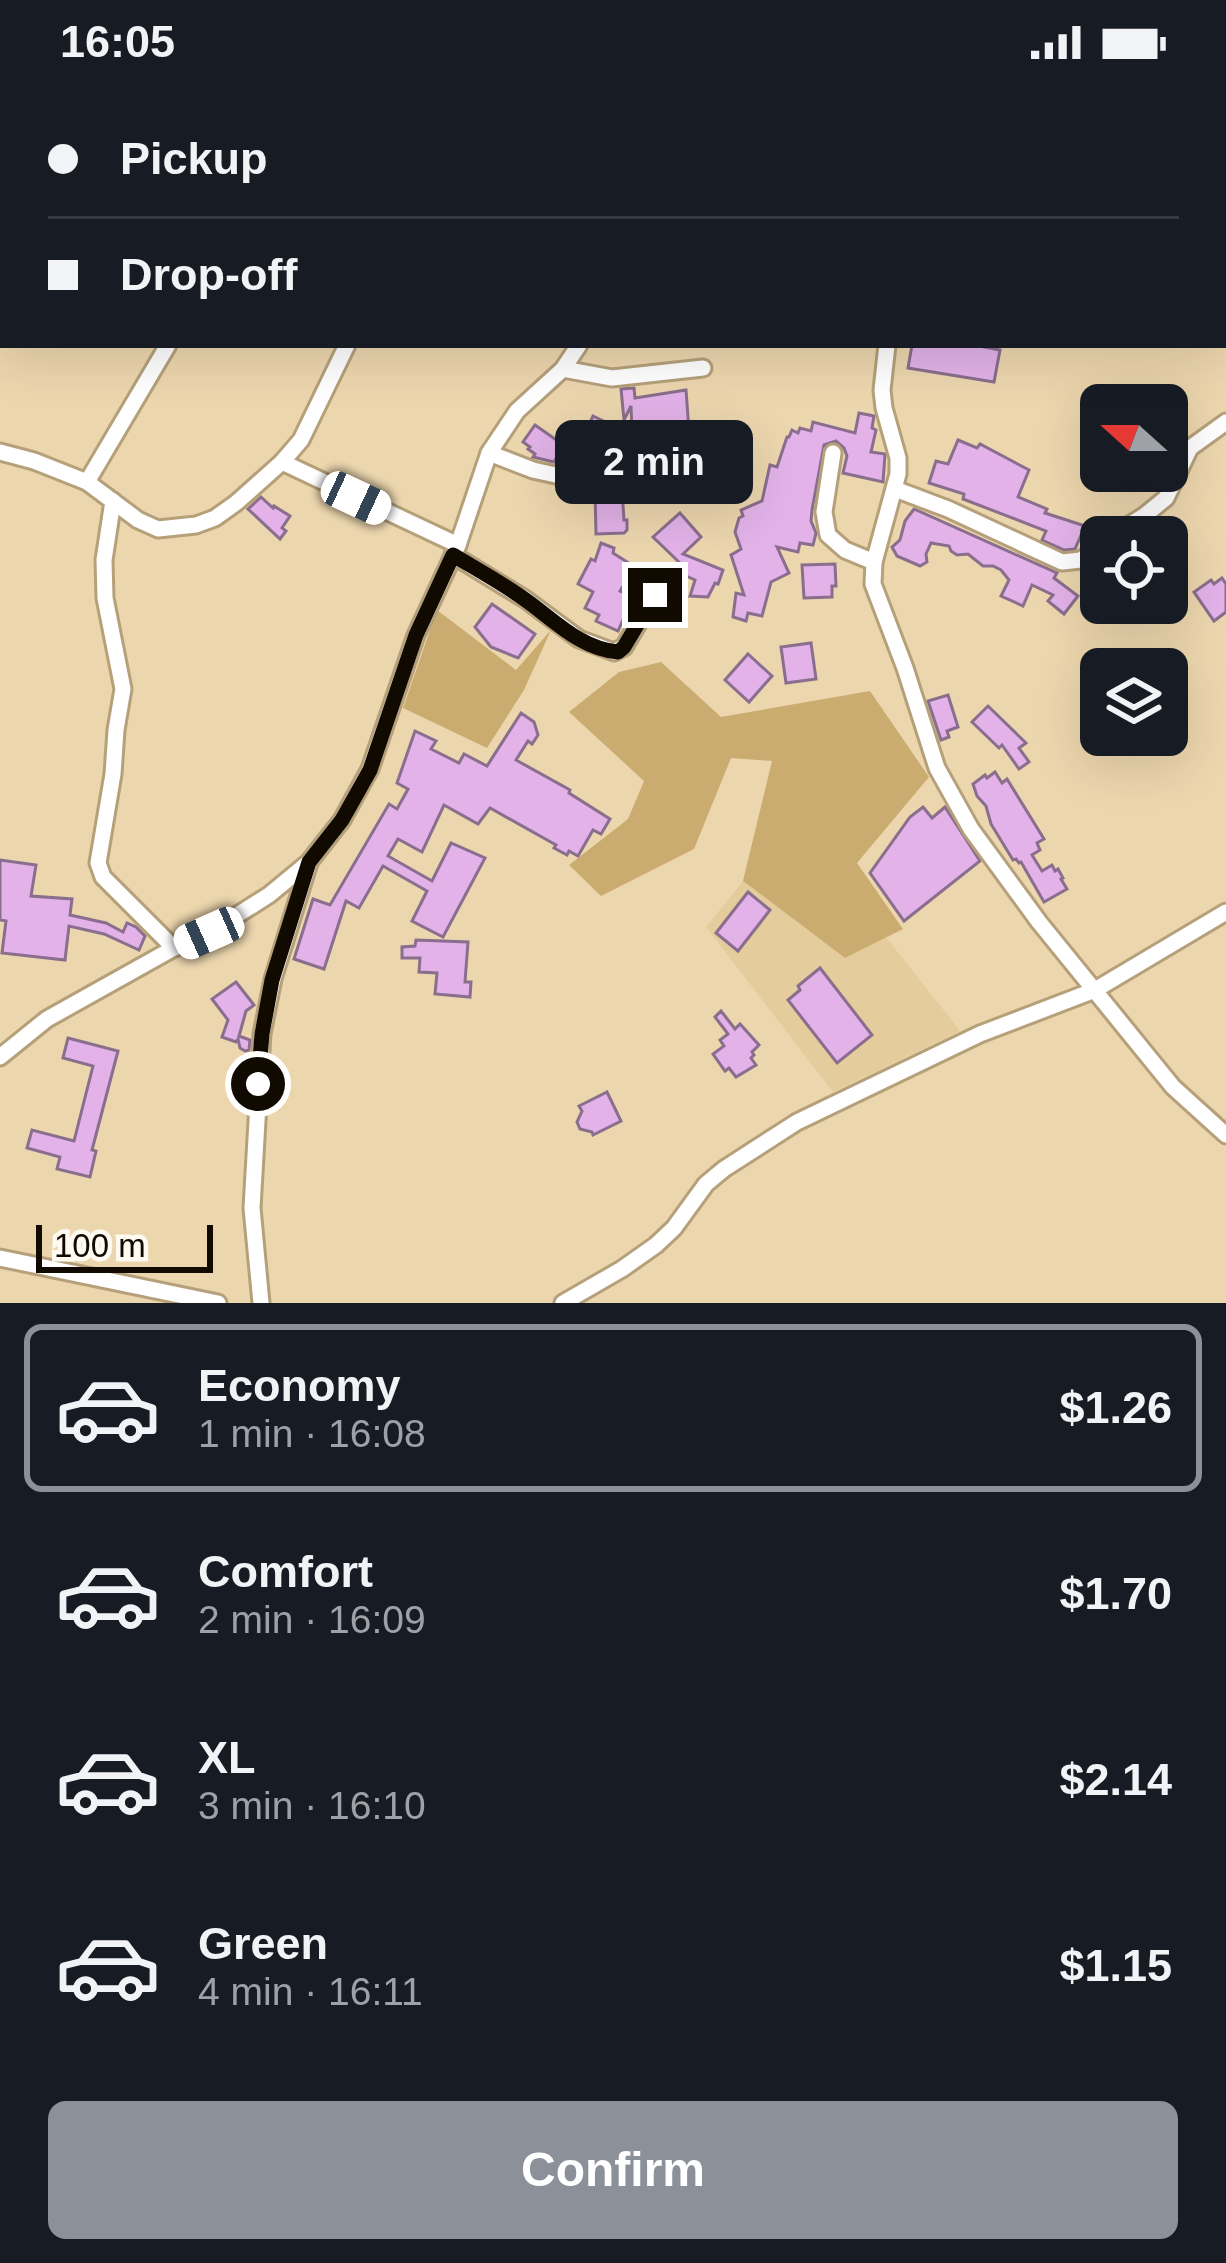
<!DOCTYPE html>
<meta charset="utf-8">
<style>
:root{--surface:#171b24;--page:#20242c;--text:#f1f3f6;--muted:#9ea1a6;--line:#363941;--accent:#8c9099}
body{margin:0;font-family:Helvetica,sans-serif;background:var(--page);color:var(--text);height:100vh;display:flex;flex-direction:column;font-size:45px;white-space:nowrap}
*{box-sizing:border-box;margin:0}
p{font-size:39px;color:var(--muted)}
.icon{flex:none;width:66px;height:66px;fill:none;stroke:currentColor;stroke-width:2;stroke-linecap:round;stroke-linejoin:round}
.map{position:relative;height:1219px;overflow:hidden}
.sheet{display:flex;flex-direction:column;background:var(--surface);flex:1}
.sheet>*{flex:none}
.banner{position:absolute;left:0px;top:0px;width:1227px;height:264px;box-shadow:0 12px 48px #0002;display:grid;align-content:center;height:264px;padding:0 48px;background:var(--surface)}
.needle{width:78px;rotate:291deg}
.tools{position:absolute;left:1080px;top:300px;display:grid;gap:24px}
.tools a{display:grid;place-items:center;width:108px;height:108px;border-radius:18px;background:var(--surface);box-shadow:0 12px 48px #0002;font-size:60px}
.scale{position:absolute;left:36px;bottom:30px;width:177px;box-sizing:border-box;padding-left:12px;border:6px solid #110a01;border-top:0;font-size:33px;line-height:42px;white-space:nowrap;color:#110a01;-webkit-text-stroke:9px #fefaf2;paint-order:stroke}
.end{position:absolute;width:54px;height:54px;margin:-27px;border:15px solid #110a01;background:#fff;box-shadow:0 0 0 6px #fff}
.from{border-radius:50%}
.bubble{position:absolute;height:84px;border-radius:18px;background:var(--surface);box-shadow:0 12px 48px #0002;font-size:39px;font-weight:700;line-height:84px;text-align:center}
.car{position:absolute;width:36px;height:72px;margin:-36px -18px;border-radius:15px;box-shadow:0 0 9px 3px #0007;background:linear-gradient(#fff 24%,#345 0 40%,#fff 0 76%,#345 0 86%,#fff 0)}
.banner b{display:flex;align-items:center;gap:42px;height:114px;font-size:45px}
.banner b+b{border-top:3px solid var(--line)}
.banner i{width:30px;height:30px;background:var(--text)}
ul{padding:21px 0 0;list-style:none}
li{display:flex;align-items:center;gap:36px;height:168px;margin:0 24px 18px;padding:0 24px;border:6px solid transparent;border-radius:18px}
li div{flex:1}
li b{display:block;font-size:45px}
li em{font-style:normal;font-weight:700}
li.current{border-color:var(--accent)}
li>.icon{width:108px;height:108px;stroke-width:1.5}
.primary-button{display:flex;gap:24px;margin-top:auto;padding:24px 48px}
.primary-button a{flex:1;height:138px;border-radius:18px;background:var(--accent);color:#fff;font-size:48px;font-weight:700;line-height:138px;text-align:center}
.status{display:flex;justify-content:space-between;align-items:center;height:84px;padding:0 60px;background:var(--surface);direction:ltr}
.status svg{height:33px;fill:currentColor}
.map>svg:first-child{display:block}
.built{fill:#e5cc9d}
.green{fill:#cbac70}
.building{fill:#e2b2e8;stroke:#8a6e8d;stroke-width:3}
.lines{fill:none;stroke-linecap:round;stroke-linejoin:round}
.minor-casing{stroke:#b5a07a;stroke-width:21}
.minor{stroke:#fff;stroke-width:15}
.route{stroke:#110a01;stroke-width:15}
</style>
<div class="status"><b>16:05</b><svg viewBox="0 0 49 12"><path d="M0 12V9h3v3zM5 12V6h3v6zM10 12V3h3v9zM15 12V0h3v12zM26 1h20v11H26zM47 4h2v5h-2z"/></svg></div>
<div class="map">
<svg width="1226" height="1219" viewBox="0 0 1226 1219">
<rect width="100%" height="100%" fill="#ecd6ae"/>
<path class="built" d="M743 797 845 874 886 853 960 947 833 1008 706 843Z"/>
<g class="green">
<path d="M437 526 516 586 551 546 524 606 487 664 403 624Z"/>
<path d="M661 578 721 633 870 607 929 693 857 779 903 845 845 874 743 797 772 677 731 674 694 765 601 812 569 781 628 735 644 697 569 628 619 588Z"/>
</g>
<g class="building">
<path d="M912 261H974L1000 266 994 298 908 284Z"/>
<path d="M634 304 635 314 686 306 689 347 659 350V346L632 348 631 322 624 336 621 305Z"/>
<path d="M859 329 874 332 872 344 876 346 871 368 885 370 883 398 843 389 847 372 844 364 836 357 824 361 812 426 811 437 816 449 813 461 800 459 798 468 777 463 789 489 771 498 762 532 748 529 746 537 733 533 736 509 744 511 731 471 741 465 735 448 739 434 743 432 741 426 762 417 770 381 777 383 787 353H789L792 346 798 349 800 344 811 347 813 338 855 349Z"/>
<path d="M593 332 620 345 610 365 593 369 594 373 575 377 574 373Z"/>
<path d="M535 341 572 367 566 376 558 371 554 378 533 373 535 370 528 365 530 363 523 358Z"/>
<path d="M958 356 977 364 980 360 1029 386 1018 413 1047 425 1045 429 1085 442 1075 465 1064 466 1042 456 1046 447 963 415 964 410 929 399 936 377 948 380Z"/>
<path d="M679 391V398L703 397 704 413 678 416 631 414V393Z"/>
<path d="M622 406 624 436H627V446L624 449 596 450 595 408Z"/>
<path d="M261 413 273 424 274 422 290 432 282 444 286 447 280 455 248 425Z"/>
<path d="M914 425 1057 489 1054 494 1078 512 1064 530 1048 517 1053 511 1032 501 1023 522 1001 512 1009 496 1001 486 993 482H983L968 470 957 471 951 467 949 462 931 459 926 470 927 478 920 482 897 472 892 463 900 456 905 437Z"/>
<path d="M680 429 701 453 683 470 723 486 718 500 715 499 708 513 690 512 695 496 673 486 681 480 653 453Z"/>
<path d="M601 459 614 464 613 469 635 483 620 507 633 513 618 547 596 537 599 531 585 524 593 508 578 500 591 475 595 477Z"/>
<path d="M835 480 836 502H832V513L804 514 802 481Z"/>
<path d="M1222 494 1226 500V528L1214 537 1194 508 1211 496 1214 500Z"/>
<path d="M492 520 535 550 518 574 491 563 475 543Z"/>
<path d="M811 559 816 595 786 599 781 563Z"/>
<path d="M748 570 772 592 749 618 725 596Z"/>
<path d="M948 611 958 643 947 647 949 653 941 656 928 617Z"/>
<path d="M988 622 1026 659 1019 664 1029 678 1019 685 1002 661 999 664 972 638Z"/>
<path d="M521 629 534 638 538 651 532 660 528 657 516 676 570 706 569 709 610 735 601 750 593 746 578 772 569 767 567 771 554 764 556 761 490 724 478 740 444 721 422 768 398 755 388 772 432 797 451 759 485 774 443 853 412 837 427 807 383 782 359 824 346 817 324 885 294 875 313 815 330 821 389 720 397 725 408 705 397 699 415 647 436 657 431 665 459 679 464 670 487 682Z"/>
<path d="M995 688 1002 699 1007 695 1044 755 1037 759 1040 766 1032 771 1042 787 1052 781 1055 787 1058 785 1063 794 1061 795 1067 805 1044 818 1021 778 1019 779 1016 775 1013 776 991 740 986 722 977 712 973 700 985 691 987 694Z"/>
<path d="M923 723 932 734 945 723 980 777 904 837 870 789 910 733Z"/>
<path d="M0 776 36 781 31 812 72 815 70 831 106 839 123 848 127 839 136 843 145 852 139 866 104 850 69 842 65 876 2 869 6 837 0 836Z"/>
<path d="M748 808 770 826 738 867 716 849Z"/>
<path d="M416 856 468 858 465 898H471L470 913 435 910 437 889 419 888 420 874H402V863L415 862Z"/>
<path d="M820 884 872 951 837 979 788 916 800 906 798 902Z"/>
<path d="M236 898 254 921 246 927 239 952 250 956 249 966 245 967 240 964 238 955 236 958 222 953 228 936 212 915Z"/>
<path d="M721 927 735 945 740 940 759 961 752 968 754 971 751 974 756 981 736 993 729 984 725 987 713 970 724 962 720 956 728 950 715 933Z"/>
<path d="M68 954 118 967 92 1066 96 1067 90 1093 57 1085 60 1073 27 1064 32 1046 74 1057 93 982 63 974Z"/>
<path d="M607 1008 621 1037 593 1051 592 1048 580 1045 577 1038 582 1027 579 1022Z"/>
</g>
<g class="lines">
<defs>
<g id="minor">
<path d="M801 0 803 3"/>
<path d="M167 3 169 0"/>
<path d="M477 3 480 0"/>
<path d="M660 3 661 0"/>
<path d="M0 99 3 97"/>
<path d="M0 243 3 238"/>
<path d="M887 261 882 306 884 324 898 374V390L874 478 873 500 905 584 937 684 971 745 1039 838 1173 1003 1226 1051"/>
<path d="M563 285 612 294 703 284"/>
<path d="M0 368 34 377 87 398 138 436 158 445 196 441 215 434 236 419 282 378 301 356 347 261"/>
<path d="M489 369 533 386 560 392 614 381 688 379"/>
<path d="M833 369 824 428 828 451 845 466 874 478"/>
<path d="M282 378 458 461"/>
<path d="M87 398 168 261"/>
<path d="M895 405 948 425 1062 478 1081 476 1101 461"/>
<path d="M113 417 104 476 105 514 123 605 116 646 113 690 98 779 103 793 174 864"/>
<path d="M1110 453 1144 432 1166 414 1190 364 1226 338"/>
<path d="M453 471 525 515 579 555 614 568 624 563 655 511"/>
<path d="M0 973 47 935 174 864 209 849 269 811 309 778 342 736 370 685 416 551 458 461 489 369 517 327 563 285 579 261"/>
<path d="M0 1174 218 1219"/>
<path d="M261 1219 252 1124 262 950 273 895 309 779"/>
<path d="M563 1219 622 1185 656 1161 674 1144 706 1100 724 1085 797 1038 980 950 1095 906 1226 828"/>
</g>
</defs>
<use href="#minor" class="minor-casing"/>
<use href="#minor" class="minor"/>
</g>
<g class="lines">
<path class="route" d="M258 1000 262 950 272 896 309 778 342 736 370 686 416 551 453 471C478 486 504 500 527 517 555 537 581 565 618 568L624 563 655 511"/>
</g>
</svg>
<div class="tools">
<a><svg class="needle" viewBox="-14 -14 28 28"><path d="M0-13l5 13h-10z" fill="#e53935"/><path d="M0 13l5-13h-10z" fill="#9ea1a6"/></svg></a>
<a><svg class="icon" aria-label="locate" viewBox="0 0 24 24"><circle cx="12" cy="12" r="6"/><path d="M12 2v4M12 18v4M2 12h4M18 12h4"/></svg></a>
<a><svg class="icon" aria-label="layers" viewBox="0 0 24 24"><path d="M12 4l9 5-9 5-9-5zM3 14l9 5 9-5"/></svg></a>
</div>
<div class="scale">100 m</div>
<i class="end from" style="left:258px;top:1000px"></i>
<i class="end" style="left:655px;top:511px"></i>
<div class="bubble" style="left:555px;top:336px;width:198px">2 min</div>
<i class="car" style="left:356px;top:414px;rotate:115deg"></i>
<i class="car" style="left:209px;top:849px;rotate:246deg"></i>
<div class="banner">
<b><i class="from"></i>Pickup</b>
<b><i></i>Drop-off</b>
</div>
</div>
<section class="sheet">
<ul>
<li class="current"><svg class="icon" aria-label="car" viewBox="0 0 24 24"><path d="M5 17H2v-5l4-1 3-4h7l3 4 3 1v5h-3M9 17h6M6 11h13"/><circle cx="7" cy="17" r="2"/><circle cx="17" cy="17" r="2"/></svg><div><b>Economy</b><p>1 min · 16:08</p></div><em>$1.26</em></li>
<li><svg class="icon" aria-label="car" viewBox="0 0 24 24"><path d="M5 17H2v-5l4-1 3-4h7l3 4 3 1v5h-3M9 17h6M6 11h13"/><circle cx="7" cy="17" r="2"/><circle cx="17" cy="17" r="2"/></svg><div><b>Comfort</b><p>2 min · 16:09</p></div><em>$1.70</em></li>
<li><svg class="icon" aria-label="car" viewBox="0 0 24 24"><path d="M5 17H2v-5l4-1 3-4h7l3 4 3 1v5h-3M9 17h6M6 11h13"/><circle cx="7" cy="17" r="2"/><circle cx="17" cy="17" r="2"/></svg><div><b>XL</b><p>3 min · 16:10</p></div><em>$2.14</em></li>
<li><svg class="icon" aria-label="car" viewBox="0 0 24 24"><path d="M5 17H2v-5l4-1 3-4h7l3 4 3 1v5h-3M9 17h6M6 11h13"/><circle cx="7" cy="17" r="2"/><circle cx="17" cy="17" r="2"/></svg><div><b>Green</b><p>4 min · 16:11</p></div><em>$1.15</em></li>
</ul>
<div class="primary-button"><a>Confirm</a></div>
</section>
